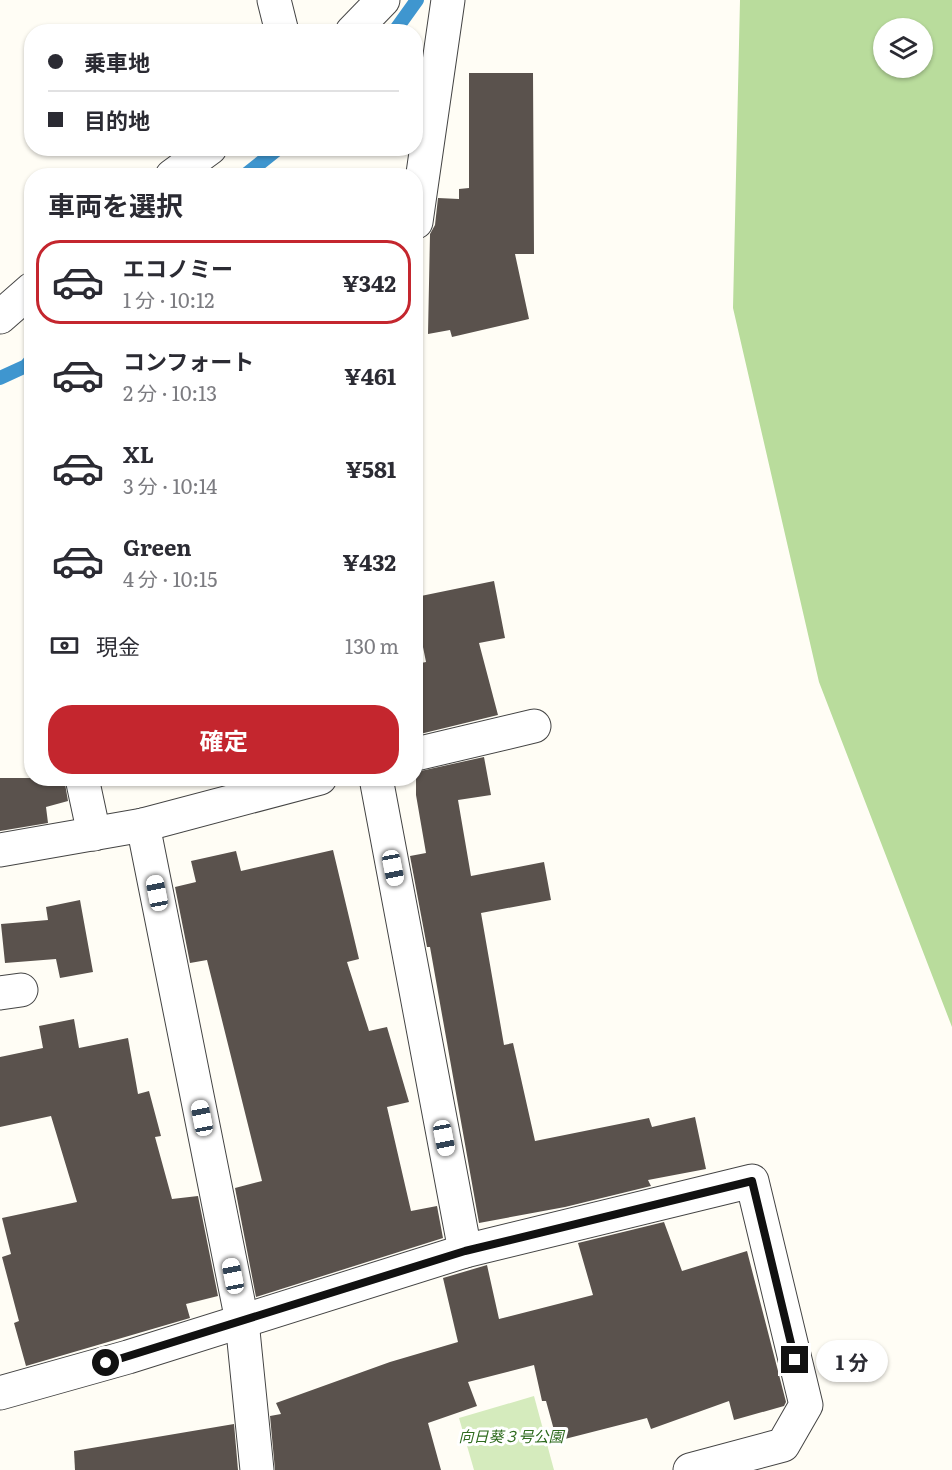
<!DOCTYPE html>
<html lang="ja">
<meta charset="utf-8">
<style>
:root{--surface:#fff;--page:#f7f7f7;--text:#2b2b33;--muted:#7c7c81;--line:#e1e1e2;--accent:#c4262e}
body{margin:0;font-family:Literata,"Noto Sans JP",serif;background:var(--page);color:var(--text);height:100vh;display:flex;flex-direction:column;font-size:22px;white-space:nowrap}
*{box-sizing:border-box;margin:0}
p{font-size:20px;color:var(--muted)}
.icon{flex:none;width:33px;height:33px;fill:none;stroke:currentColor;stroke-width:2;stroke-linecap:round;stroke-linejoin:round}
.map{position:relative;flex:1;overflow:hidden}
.side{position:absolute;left:24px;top:168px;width:399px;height:618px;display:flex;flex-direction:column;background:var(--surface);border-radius:24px;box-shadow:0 2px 4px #0004}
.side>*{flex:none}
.banner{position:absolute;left:24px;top:24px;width:399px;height:132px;border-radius:24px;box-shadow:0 2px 4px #0004;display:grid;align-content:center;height:132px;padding:0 24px;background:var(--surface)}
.tools{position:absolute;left:873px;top:18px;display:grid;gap:12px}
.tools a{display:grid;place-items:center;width:60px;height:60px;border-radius:50%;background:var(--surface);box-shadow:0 2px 4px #0004;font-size:30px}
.end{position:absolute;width:27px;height:27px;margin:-14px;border:8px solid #111;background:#fff;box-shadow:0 0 0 3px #fff}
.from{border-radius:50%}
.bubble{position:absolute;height:42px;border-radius:21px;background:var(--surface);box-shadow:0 2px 4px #0004;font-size:20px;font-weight:700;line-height:42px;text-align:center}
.car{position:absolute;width:18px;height:36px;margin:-18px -9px;border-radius:8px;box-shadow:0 0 4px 2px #0007;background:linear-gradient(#fff 24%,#345 0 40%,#fff 0 76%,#345 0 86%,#fff 0)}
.banner b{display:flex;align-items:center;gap:21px;height:57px;font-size:22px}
.banner b+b{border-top:2px solid var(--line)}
.banner i{width:15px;height:15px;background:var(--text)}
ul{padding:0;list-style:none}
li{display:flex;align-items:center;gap:18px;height:84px;margin:0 12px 9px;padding:0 12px;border:3px solid transparent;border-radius:24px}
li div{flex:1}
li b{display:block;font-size:22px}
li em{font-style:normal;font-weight:700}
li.active{border-color:var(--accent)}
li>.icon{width:54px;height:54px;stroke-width:1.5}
h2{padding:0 24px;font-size:27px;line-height:72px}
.pay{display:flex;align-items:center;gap:15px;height:66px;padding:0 24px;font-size:22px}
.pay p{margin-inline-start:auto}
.primary-button{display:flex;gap:12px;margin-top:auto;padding:12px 24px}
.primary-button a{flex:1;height:69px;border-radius:24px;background:var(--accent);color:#fff;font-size:24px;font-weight:700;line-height:69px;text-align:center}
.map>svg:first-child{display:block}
.green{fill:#d5ebbd}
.forest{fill:#b9dc9c;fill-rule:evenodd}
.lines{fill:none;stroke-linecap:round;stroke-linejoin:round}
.stream{stroke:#3f96cf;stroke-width:14}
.building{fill:#5a524d}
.minor-casing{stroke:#444;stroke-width:35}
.minor{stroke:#fff;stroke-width:33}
.route{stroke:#111;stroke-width:8}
.labels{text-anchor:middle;stroke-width:6;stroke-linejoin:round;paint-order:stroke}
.park-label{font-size:15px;font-style:italic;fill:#2f6b1f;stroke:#fff}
</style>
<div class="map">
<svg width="952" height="1470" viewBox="0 0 952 1470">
<rect width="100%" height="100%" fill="#fffdf5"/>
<path class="green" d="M534 1396 554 1470H474L459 1418Z"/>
<path class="forest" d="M740 0H952V1027L819 682 733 308ZM884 28H922V68H884Z"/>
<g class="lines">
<g class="stream">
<path d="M394 32 417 0"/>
<path d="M244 176 279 148"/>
<path d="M0 378 26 366 32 359"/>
</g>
</g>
<g class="building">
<path d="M469 73H533L534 254H515L529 319 452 337 450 330 428 334 430 234 435 225 438 198 459 199V189L469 188Z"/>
<path d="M494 581 505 638 479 643 498 715 416 735V664L426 662 416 612V597Z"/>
<path d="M484 757 491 795 458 800 471 876 544 862 551 900 481 913 504 1045 513 1043 535 1141 649 1118 652 1127 695 1117 706 1169 648 1180 651 1186 565 1207 479 1223 430 947H427L410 856 426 853 416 795V772Z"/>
<path d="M0 778H64L68 801 46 807 48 823 0 831Z"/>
<path d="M333 850 359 959 347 962 369 1031 387 1027 409 1102 387 1107 411 1211 437 1206 443 1238 256 1297 235 1188 262 1181 207 960 190 963 175 887 196 882 191 861 236 851 241 871Z"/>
<path d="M80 900 93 972 60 978 56 959 5 963 1 924 48 920 46 907Z"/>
<path d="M74 1019 79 1048 128 1038 138 1094 149 1091 161 1136 155 1137 172 1199 198 1196 218 1296 186 1304 190 1318 26 1366 14 1323 19 1321 2 1257 11 1254 2 1218 77 1202 51 1116 0 1127V1057L43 1048 39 1026Z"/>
<path d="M664 1222 682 1271 747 1251 786 1402 784 1406 734 1420 729 1401 651 1429 647 1418 557 1441 546 1401H542L534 1365 468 1382 477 1406 428 1423 441 1470H275L270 1416 281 1414 276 1403 390 1362 458 1342 443 1278 487 1265 499 1319 593 1295 578 1243Z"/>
<path d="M234 1424 238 1470H75L74 1451Z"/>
</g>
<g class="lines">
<defs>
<g id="minor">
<path d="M274 0 282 32"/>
<path d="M352 32 383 0"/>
<path d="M172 176 210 148"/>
<path d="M416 222 448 0"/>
<path d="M0 317 32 289"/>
<path d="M416 754 534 726"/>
<path d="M82 778 94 834"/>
<path d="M376 778 465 1251"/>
<path d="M143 825 242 1321 257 1470"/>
<path d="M0 850 143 825 320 778"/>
<path d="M0 993 21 990"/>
<path d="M0 1393 128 1357 465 1251 752 1181 806 1405 783 1445 690 1470"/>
</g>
</defs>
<use href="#minor" class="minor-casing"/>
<use href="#minor" class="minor"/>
</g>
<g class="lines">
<path class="route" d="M106 1363 465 1251 752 1181 795 1360"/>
</g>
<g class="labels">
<g class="park-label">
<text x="511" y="1442">向日葵３号公園</text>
</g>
</g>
</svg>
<div class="tools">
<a><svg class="icon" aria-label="layers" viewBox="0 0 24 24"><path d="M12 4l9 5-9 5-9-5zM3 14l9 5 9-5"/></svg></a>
</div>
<i class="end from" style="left:106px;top:1363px"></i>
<i class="end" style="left:795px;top:1360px"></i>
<div class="bubble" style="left:816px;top:1340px;width:72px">1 分</div>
<i class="car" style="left:393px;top:868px;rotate:169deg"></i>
<i class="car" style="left:157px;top:893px;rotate:349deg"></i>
<i class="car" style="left:202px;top:1118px;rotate:349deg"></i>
<i class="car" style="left:444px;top:1138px;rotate:169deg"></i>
<i class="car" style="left:233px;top:1276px;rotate:349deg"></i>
<div class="banner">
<b><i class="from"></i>乗車地</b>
<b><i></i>目的地</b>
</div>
<section class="side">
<h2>車両を選択</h2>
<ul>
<li class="active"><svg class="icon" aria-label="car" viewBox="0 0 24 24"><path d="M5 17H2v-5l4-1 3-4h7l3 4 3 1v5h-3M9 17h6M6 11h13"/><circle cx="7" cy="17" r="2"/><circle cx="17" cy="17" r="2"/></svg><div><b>エコノミー</b><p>1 分 · 10:12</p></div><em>¥342</em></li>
<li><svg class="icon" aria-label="car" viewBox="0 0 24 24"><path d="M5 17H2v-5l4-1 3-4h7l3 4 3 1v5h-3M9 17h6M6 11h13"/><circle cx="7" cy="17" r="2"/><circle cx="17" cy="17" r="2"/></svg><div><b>コンフォート</b><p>2 分 · 10:13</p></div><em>¥461</em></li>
<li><svg class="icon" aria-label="car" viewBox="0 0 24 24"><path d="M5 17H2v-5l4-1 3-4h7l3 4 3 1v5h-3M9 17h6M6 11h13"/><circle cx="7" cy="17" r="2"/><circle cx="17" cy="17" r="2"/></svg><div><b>XL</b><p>3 分 · 10:14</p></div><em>¥581</em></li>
<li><svg class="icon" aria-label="car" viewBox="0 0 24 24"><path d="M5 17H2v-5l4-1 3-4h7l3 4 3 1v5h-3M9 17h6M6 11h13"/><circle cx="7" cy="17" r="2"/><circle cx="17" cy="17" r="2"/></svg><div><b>Green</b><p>4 分 · 10:15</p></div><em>¥432</em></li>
</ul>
<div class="pay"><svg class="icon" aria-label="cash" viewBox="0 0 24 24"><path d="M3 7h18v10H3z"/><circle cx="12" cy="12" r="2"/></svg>現金<p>130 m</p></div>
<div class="primary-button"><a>確定</a></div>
</section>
</div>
